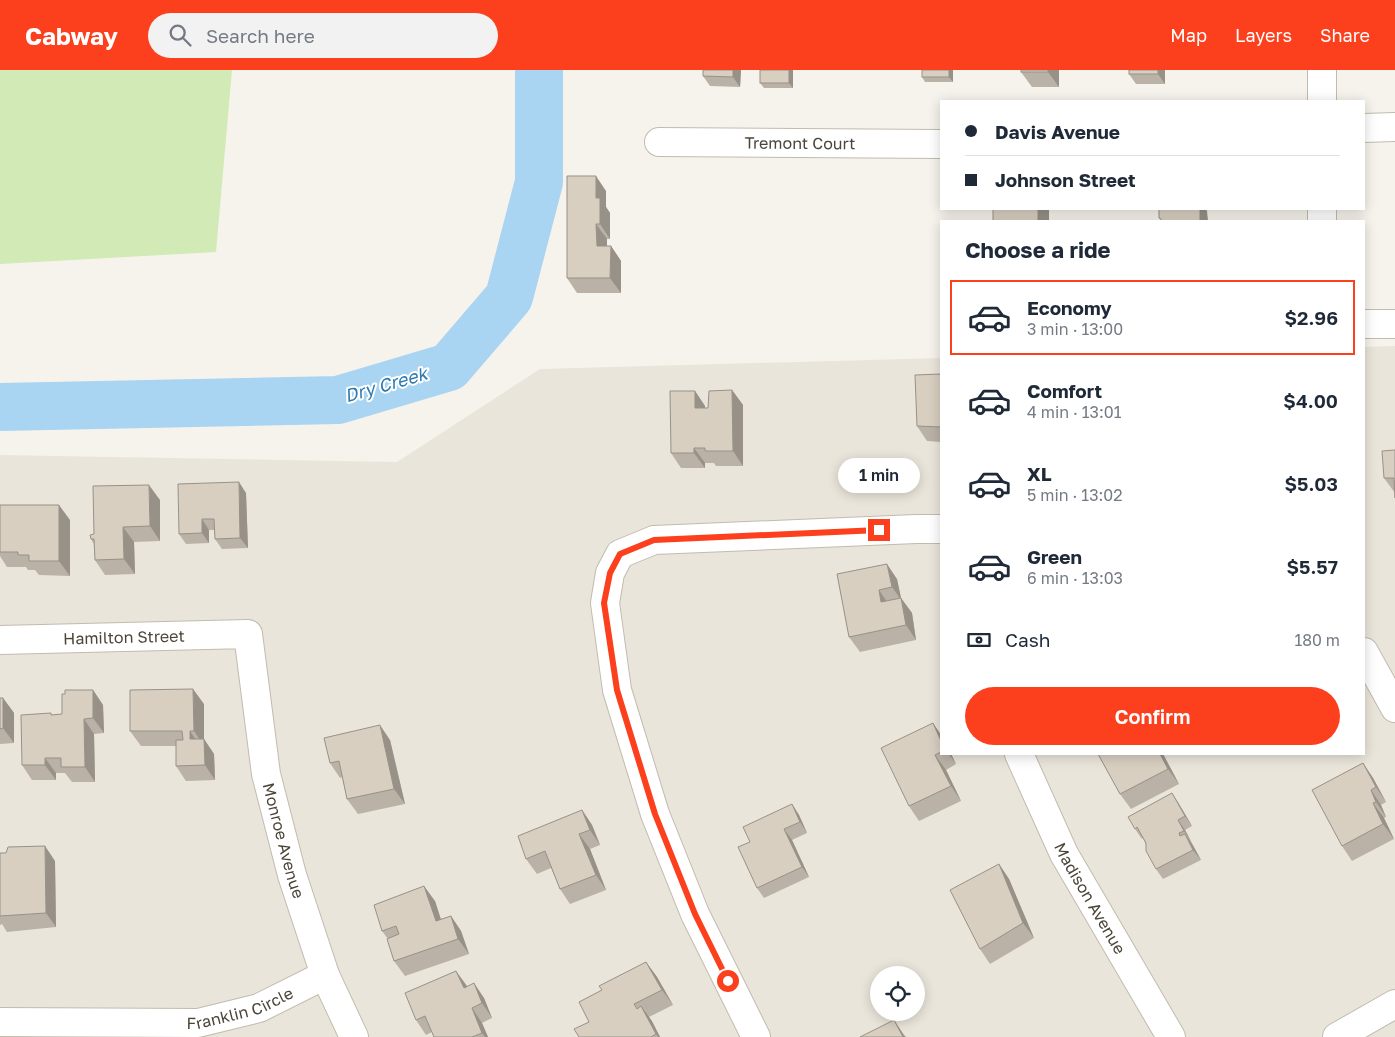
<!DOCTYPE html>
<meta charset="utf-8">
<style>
:root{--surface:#fff;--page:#f2f2f3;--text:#1f2937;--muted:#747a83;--line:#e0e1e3;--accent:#fc3f1d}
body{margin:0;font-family:"Golos Text",sans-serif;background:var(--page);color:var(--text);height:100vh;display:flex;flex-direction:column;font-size:19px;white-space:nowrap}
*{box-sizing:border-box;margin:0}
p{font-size:16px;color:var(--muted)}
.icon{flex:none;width:28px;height:28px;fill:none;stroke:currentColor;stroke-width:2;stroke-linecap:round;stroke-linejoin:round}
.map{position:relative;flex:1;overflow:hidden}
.sheet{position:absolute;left:940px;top:150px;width:425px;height:535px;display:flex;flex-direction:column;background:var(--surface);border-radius:0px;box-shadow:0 2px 12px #0003}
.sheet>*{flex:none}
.hud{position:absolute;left:940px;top:30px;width:425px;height:110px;border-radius:0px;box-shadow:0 2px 12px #0003;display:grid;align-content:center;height:110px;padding:0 25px;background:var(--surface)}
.fabs{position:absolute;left:870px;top:896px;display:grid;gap:10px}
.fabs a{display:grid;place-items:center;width:55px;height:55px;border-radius:50%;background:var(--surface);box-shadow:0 2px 12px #0003;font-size:25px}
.end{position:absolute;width:22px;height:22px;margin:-11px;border:6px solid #fc3f1d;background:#fff;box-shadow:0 0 0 2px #fff}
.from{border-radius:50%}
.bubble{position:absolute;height:35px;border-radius:18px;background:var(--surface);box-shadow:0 2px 12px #0003;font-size:16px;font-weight:600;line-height:35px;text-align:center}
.hud b{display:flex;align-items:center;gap:18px;height:48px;font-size:19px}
.hud b+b{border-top:1px solid var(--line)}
.hud i{width:12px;height:12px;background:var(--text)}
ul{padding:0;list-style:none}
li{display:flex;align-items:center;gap:15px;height:75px;margin:0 10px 8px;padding:0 15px;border:2px solid transparent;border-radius:0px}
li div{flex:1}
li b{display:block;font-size:19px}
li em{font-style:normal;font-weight:600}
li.current{border-color:var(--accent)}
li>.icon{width:45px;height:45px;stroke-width:1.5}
h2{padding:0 25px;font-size:22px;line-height:60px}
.pay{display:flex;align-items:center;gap:12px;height:55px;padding:0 25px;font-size:19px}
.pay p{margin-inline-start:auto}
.button{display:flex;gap:10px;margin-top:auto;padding:10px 25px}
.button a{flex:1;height:58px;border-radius:30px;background:var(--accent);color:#fff;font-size:20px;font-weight:600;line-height:58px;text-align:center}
header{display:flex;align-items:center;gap:30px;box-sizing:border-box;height:70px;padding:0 25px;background:var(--accent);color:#fff}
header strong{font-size:24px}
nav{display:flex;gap:28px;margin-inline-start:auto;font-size:18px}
.search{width:350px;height:45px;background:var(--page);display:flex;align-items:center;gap:12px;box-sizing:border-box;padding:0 18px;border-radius:28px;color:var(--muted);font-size:19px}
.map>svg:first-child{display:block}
.residential{fill:#eae5da;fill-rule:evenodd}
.green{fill:#d2eab5}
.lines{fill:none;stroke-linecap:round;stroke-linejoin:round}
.river{stroke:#a9d4f2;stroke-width:48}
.minor-casing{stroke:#c2bbae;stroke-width:30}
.minor{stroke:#fff;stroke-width:28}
.wall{fill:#bab2a6}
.shaded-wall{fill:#979187}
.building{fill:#d8cfc1;stroke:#979187}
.route{stroke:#fc3f1d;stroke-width:6}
.labels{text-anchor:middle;stroke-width:4;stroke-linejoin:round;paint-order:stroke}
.street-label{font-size:16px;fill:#4b4439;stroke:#fff}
.water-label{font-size:18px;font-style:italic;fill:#2e7ab2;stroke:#fff}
</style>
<header>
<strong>Cabway</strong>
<div class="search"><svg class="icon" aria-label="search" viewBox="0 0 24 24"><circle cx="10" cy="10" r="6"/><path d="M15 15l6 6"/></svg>Search here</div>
<nav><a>Map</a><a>Layers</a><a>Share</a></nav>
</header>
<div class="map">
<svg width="1395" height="967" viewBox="0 0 1395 967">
<rect width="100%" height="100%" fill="#f6f3ec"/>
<path class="residential" d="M1395 276V967H0V385L397 392 540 299 941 288V684H1364V277ZM879 905H916V942H879Z"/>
<path class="green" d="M0 0H232L216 182 0 194Z"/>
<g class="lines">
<path class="river" d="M0 337 338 330 449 297 509 227 539 112V0"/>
<defs>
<g id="minor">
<path d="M1322 0V31"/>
<path d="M1364 58 1395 57"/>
<path id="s1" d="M659 72 941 74"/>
<path d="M1322 139V151"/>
<path d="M1364 254H1395"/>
<path id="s2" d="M0 570 248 564 266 704 292 805 325 905 354 967"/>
<path d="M1364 582 1395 638"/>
<path id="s3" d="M1019 684 1064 784 1171 967"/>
<path id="s4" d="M0 952 198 953 259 938 325 905"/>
<path d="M756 967 695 844 655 744 617 620 605 533 610 503 620 484 654 470 916 459H941"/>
<path d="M1337 967 1395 934"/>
</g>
</defs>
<use href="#minor" class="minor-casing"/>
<use href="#minor" class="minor"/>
</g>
<g class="wall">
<path d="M741 0 740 17 710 16 703 6Z"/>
<path d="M793 0V18H764L760 13Z"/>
<path d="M953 0V12H925L922 7Z"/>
<path d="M1021 0H1059V17H1032L1021 2Z"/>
<path d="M1165 0V14H1136L1129 4Z"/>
<path d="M606 121V137L610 143V169H607V176H611L621 191V223H577L567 208Z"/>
<path d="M941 304V372L927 371 917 356Z"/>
<path d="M732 320 743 335V396H716L714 393H705V398H681L671 383 695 321 705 336V338H708Z"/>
<path d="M1395 380V423L1384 408Z"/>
<path d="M246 423 248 478 222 479 215 469 214 460H209V473L186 474 179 464Z"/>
<path d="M160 430V471L134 472 135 504 105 505 95 490 94 474 91 469 94 464Z"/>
<path d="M0 435 70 450V506L39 505 35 500H28L26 497H7L0 486Z"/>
<path d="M837 504 897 509 901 528 912 543 916 570 860 582 849 567Z"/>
<path d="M93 620 103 635 104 663 94 664 95 712H72L65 703H56V710H32L22 695 52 645 62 644Z"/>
<path d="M0 628H3L14 643V673L0 674Z"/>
<path d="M204 634V669L214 684 215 710 186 711 176 696V676H141L130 661Z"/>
<path d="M933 653 941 665V684H951L956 694 946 700 961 731 919 751 909 736Z"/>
<path d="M390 670 405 734 358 744 347 729 342 707 340 708 330 693Z"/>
<path d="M1098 684H1163L1179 714 1131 739 1120 724Z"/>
<path d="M1363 693 1373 708 1386 732 1381 735 1386 747 1384 748 1394 769 1352 791 1342 776Z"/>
<path d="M1172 723 1179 734 1192 756 1185 760 1201 790 1163 809 1156 799 1143 768 1142 769 1135 759Z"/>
<path d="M792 734 799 745 807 763 792 770 809 807 764 828 757 818 750 772Z"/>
<path d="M582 740 592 755 600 775 590 779 606 820 570 834 560 819 551 798 537 804 526 789Z"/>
<path d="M0 783 55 791 56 857 7 862 2 854 0 855Z"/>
<path d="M999 794 1009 809 1034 868 990 894 980 879Z"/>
<path d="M435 831 441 849 451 846 461 861 469 884 405 906 394 891 388 869 382 861Z"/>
<path d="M646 892 657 907 673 935 649 947 660 967H579L589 952 602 920Z"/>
<path d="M467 916 484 928 492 948 482 953 488 967H434L432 962 426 965 416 950Z"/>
</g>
<g class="shaded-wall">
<path d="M733 0H741L740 17 733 7Z"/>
<path d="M789 0H793V18L789 13Z"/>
<path d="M949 0H953V12L949 7Z"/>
<path d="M1048 0H1059V17L1048 2Z"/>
<path d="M1158 0H1165V14L1158 4Z"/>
<path d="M596 106 606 121V137L610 143V169L600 154 596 128Z"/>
<rect x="1038" y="139" width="11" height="12"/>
<path d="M1200 139H1206L1207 141 1208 151H1200Z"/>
<path d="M596 154 607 169V191L597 176Z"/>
<path d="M611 176 621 191V223L610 208Z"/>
<path d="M732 320 743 335V396L733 381Z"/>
<path d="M695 321 705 336V353L695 338Z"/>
<path d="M694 378 705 393V398L694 383Z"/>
<path d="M239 412 246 423 248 478 240 468Z"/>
<path d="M149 415 160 430V471L150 456Z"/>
<path d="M59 435 70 450V506L59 491Z"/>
<path d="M202 449 209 460V473L202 463Z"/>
<path d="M123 457 134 472 135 504 124 489Z"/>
<path d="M887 494 897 509 901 528 912 543 916 570 906 555 902 531 892 517Z"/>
<path d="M879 520 889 535 881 532Z"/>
<path d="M193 619 204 634V669L214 684 215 710 205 695 204 676 194 661Z"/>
<path d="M93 620 103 635 104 663 93 648Z"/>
<path d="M3 628 14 643V673L3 658Z"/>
<path d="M84 649 94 664 95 712 85 697Z"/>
<path d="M933 653 941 665V671Z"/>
<path d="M380 655 390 670 405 734 394 719Z"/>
<path d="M190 661 200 676 190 669Z"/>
<path d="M949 684H951L956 694Z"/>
<path d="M1160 684H1163L1179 714 1168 699Z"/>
<path d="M935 685 946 700 961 731 951 716Z"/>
<path d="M45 688 56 703V710L45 695Z"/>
<path d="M1363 693 1373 708 1386 732 1376 717Z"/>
<path d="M1371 720 1381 735 1386 747 1376 732Z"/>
<path d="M1172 723 1179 734 1192 756 1185 746Z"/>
<path d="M1373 733 1384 748 1394 769 1383 754Z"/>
<path d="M792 734 799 745 807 763 800 752Z"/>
<path d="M582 740 592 755 600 775 590 760Z"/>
<path d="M1178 750 1185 760 1191 771 1184 761Z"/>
<path d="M784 759 792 770 809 807 802 797Z"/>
<path d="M579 764 590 779 606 820 596 805Z"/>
<path d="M1185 764 1192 774 1201 790 1193 780Z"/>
<path d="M45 776 55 791 56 857 46 843Z"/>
<path d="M999 794 1009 809 1034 868 1023 853Z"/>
<path d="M424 816 435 831 446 866 436 851Z"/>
<path d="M451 846 461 861 469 884 458 869Z"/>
<path d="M646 892 657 907 673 935 662 920Z"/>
<path d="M456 901 467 916 474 933 464 918Z"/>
<path d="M474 913 484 928 492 948 482 933Z"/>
<path d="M641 936 652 951 660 967H658L656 964Z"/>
<path d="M472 938 482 953 488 967H485L482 963Z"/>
<path d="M894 950 904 965 906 967H903Z"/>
</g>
<g class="building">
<path d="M703 0H733V7L703 6Z"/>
<rect x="760" y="0" width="29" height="13"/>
<rect x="922" y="0" width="27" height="7"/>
<rect x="1021" y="0" width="27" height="2"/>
<rect x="1129" y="0" width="29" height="4"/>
<path d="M567 106H596V128H600V154H596L597 176H611L610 208H567Z"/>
<rect x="993" y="139" width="45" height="12"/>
<path d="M1159 139H1200V151H1161V149L1159 148Z"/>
<path d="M941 304V357L917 356 915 305Z"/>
<path d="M732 320 733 381H705V378H694V383H671L670 321H695V338H708L709 321Z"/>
<path d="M1395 380V428L1394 408H1384L1382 381Z"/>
<path d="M239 412 240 468 215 469 214 449H202V463L179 464 178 414Z"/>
<path d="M149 415 150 456 123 457 124 489 95 490 94 469H91L90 465 94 464 93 416Z"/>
<path d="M0 435H59V491H29V485H18V482H0Z"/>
<path d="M887 494 892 517 879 520 881 532 901 528 906 555 849 567 837 504Z"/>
<path d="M193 619 194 661H190V669H204L205 695 176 696V670H183L182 661H130V620Z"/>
<path d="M65 620H93V648L84 649 85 697H61V688H45V695H22L21 645 51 643V645L62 644V624H65Z"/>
<path d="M0 628H3V658L0 659Z"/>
<path d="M933 653 941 671V682L935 685 951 716 909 736 881 678Z"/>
<path d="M380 655 394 719 347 729 339 691 330 693 324 668Z"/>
<path d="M1098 684H1160L1168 699 1120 724Z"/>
<path d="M1363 693 1376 717 1371 720 1376 732 1373 733 1383 754 1342 776 1312 720Z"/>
<path d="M1172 723 1185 746 1178 750 1184 761 1179 763 1180 766 1185 764 1193 780 1156 799 1146 781V773L1137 757 1135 759 1128 747Z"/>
<path d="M792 734 800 752 784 759 802 797 757 818 738 777 750 772 743 757Z"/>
<path d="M582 740 590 760 579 764 596 805 560 819 545 781 526 789 518 766Z"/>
<path d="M45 776 46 843 0 846V783H6L8 777Z"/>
<path d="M999 794 1023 853 980 879 950 820Z"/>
<path d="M424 816 436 851 451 846 458 869 394 891 387 869 399 864 396 856 382 861 374 835Z"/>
<path d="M646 892 662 920 634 934 637 939 641 936 656 964 651 967H579L574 959 589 952 579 932 602 920 599 916Z"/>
<path d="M456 901 464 918 474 913 482 933 472 938 482 963 472 967H434L425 946 416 950 405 923Z"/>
<path d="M894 950 903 967H860Z"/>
</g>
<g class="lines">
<path class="route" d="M728 911 695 844 655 744 617 620 604 533 610 503 620 484 654 470 879 460"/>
</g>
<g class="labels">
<g class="street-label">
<text dy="6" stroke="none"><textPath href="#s1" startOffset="141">Tremont Court</textPath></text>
<text dy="6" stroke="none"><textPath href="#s2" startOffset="124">Hamilton Street</textPath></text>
<text dy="6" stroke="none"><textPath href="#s2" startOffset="458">Monroe Avenue</textPath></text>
<text dy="6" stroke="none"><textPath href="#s3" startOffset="161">Madison Avenue</textPath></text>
<text dy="6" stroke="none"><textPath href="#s4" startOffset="242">Franklin Circle</textPath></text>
</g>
<g class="water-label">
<text transform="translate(386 315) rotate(-16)" y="6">Dry Creek</text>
</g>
</g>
</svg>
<div class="fabs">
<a><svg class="icon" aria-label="locate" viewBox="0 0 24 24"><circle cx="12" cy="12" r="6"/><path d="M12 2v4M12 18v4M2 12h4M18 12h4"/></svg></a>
</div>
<i class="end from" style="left:728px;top:911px"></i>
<i class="end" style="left:879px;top:460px"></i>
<div class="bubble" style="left:838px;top:388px;width:82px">1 min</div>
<div class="hud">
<b><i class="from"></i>Davis Avenue</b>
<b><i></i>Johnson Street</b>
</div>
<section class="sheet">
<h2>Choose a ride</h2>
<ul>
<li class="current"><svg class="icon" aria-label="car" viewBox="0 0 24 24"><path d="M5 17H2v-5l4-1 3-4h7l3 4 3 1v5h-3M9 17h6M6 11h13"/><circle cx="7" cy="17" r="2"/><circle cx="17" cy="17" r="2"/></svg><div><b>Economy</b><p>3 min · 13:00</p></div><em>$2.96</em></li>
<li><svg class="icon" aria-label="car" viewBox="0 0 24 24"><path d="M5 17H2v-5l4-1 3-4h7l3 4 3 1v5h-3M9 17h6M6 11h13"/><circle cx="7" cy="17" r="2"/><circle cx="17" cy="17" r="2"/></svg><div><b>Comfort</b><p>4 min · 13:01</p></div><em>$4.00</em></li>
<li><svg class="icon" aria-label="car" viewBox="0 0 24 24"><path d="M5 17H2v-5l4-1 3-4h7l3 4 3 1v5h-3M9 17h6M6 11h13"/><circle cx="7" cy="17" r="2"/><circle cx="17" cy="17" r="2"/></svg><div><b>XL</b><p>5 min · 13:02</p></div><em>$5.03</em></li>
<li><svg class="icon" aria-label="car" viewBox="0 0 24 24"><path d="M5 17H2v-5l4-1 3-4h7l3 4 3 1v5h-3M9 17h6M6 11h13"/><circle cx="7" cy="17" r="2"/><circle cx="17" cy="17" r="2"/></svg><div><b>Green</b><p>6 min · 13:03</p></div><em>$5.57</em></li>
</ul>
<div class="pay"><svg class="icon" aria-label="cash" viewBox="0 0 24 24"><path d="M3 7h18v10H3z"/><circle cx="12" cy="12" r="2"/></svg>Cash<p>180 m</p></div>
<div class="button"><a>Confirm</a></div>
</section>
</div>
